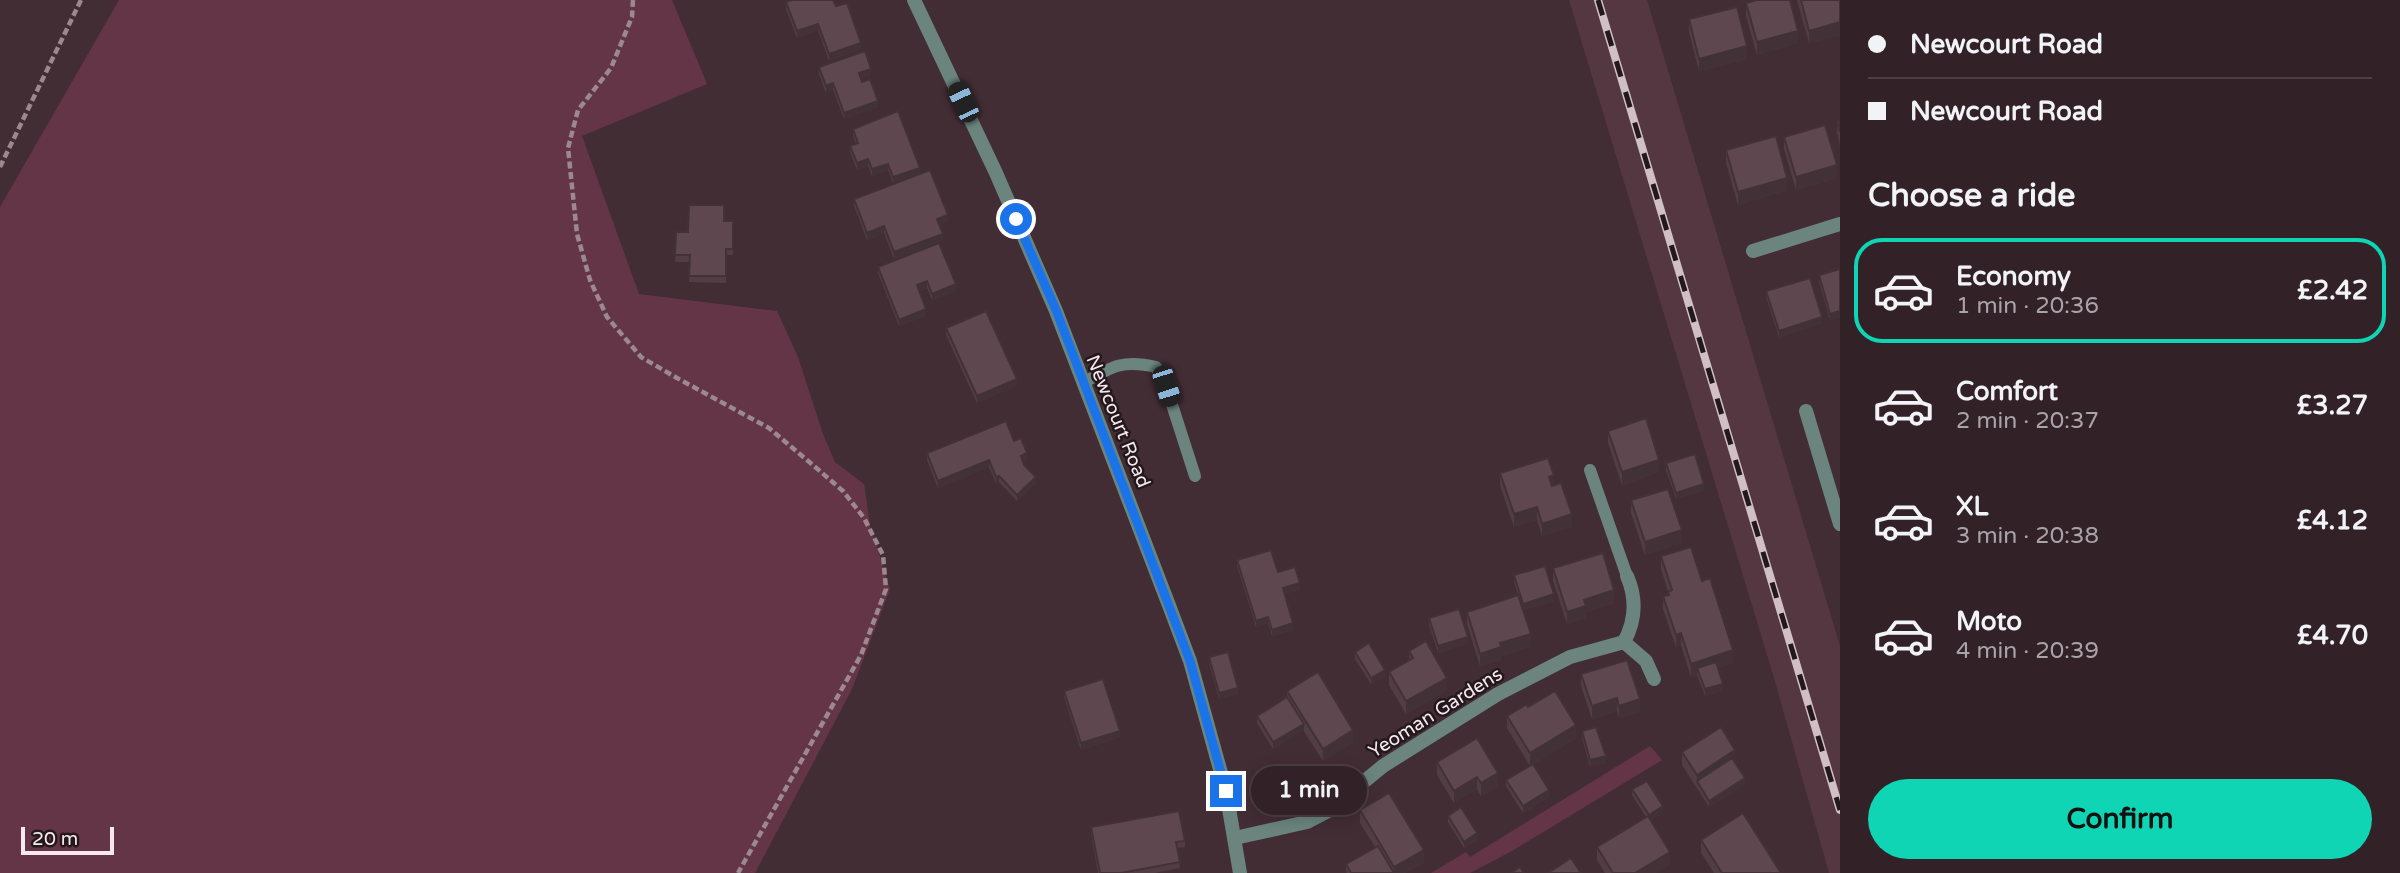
<!DOCTYPE html>
<meta charset="utf-8">
<style>
:root{--surface:#322228;--page:#3a2a30;--text:#f1f3f6;--muted:#a8a4a8;--line:#4d3f45;--accent:#0fd5b4}
body{margin:0;font-family:"Varela Round",sans-serif;background:var(--page);color:var(--text);height:100vh;display:flex;flex-direction:column;font-size:26px;white-space:nowrap}
*{box-sizing:border-box;margin:0}
p{font-size:23px;color:var(--muted)}
.icon{flex:none;width:38px;height:38px;fill:none;stroke:currentColor;stroke-width:2;stroke-linecap:round;stroke-linejoin:round}
.map{position:relative;flex:1;overflow:hidden}
.side{display:flex;flex-direction:column;background:var(--surface);width:560px}
.side>*{flex:none}
.top-card{display:grid;align-content:center;height:154px;padding:0 28px;background:var(--surface)}
.scale{position:absolute;left:21px;bottom:18px;width:93px;box-sizing:border-box;padding-left:7px;border:4px solid #f8e9ee;border-top:0;font-size:19px;line-height:24px;white-space:nowrap;color:#f8e9ee;-webkit-text-stroke:5px #23191c;paint-order:stroke}
.end{position:absolute;width:32px;height:32px;margin:-16px;border:9px solid #1a73e8;background:#fff;box-shadow:0 0 0 4px #fff}
.from{border-radius:50%}
.bubble{position:absolute;height:49px;border-radius:24px;background:var(--surface);box-shadow:0 4px 18px #0003,0 0 0 2px var(--line);font-size:23px;font-weight:800;line-height:49px;text-align:center}
.car{position:absolute;width:21px;height:42px;margin:-21px -10px;border-radius:9px;box-shadow:0 0 5px 2px #0007;background:linear-gradient(#222 24%,#8ab4d8 0 40%,#222 0 76%,#8ab4d8 0 86%,#222 0)}
.top-card b{display:flex;align-items:center;gap:24px;height:66px;font-size:26px}
.top-card b+b{border-top:2px solid var(--line)}
.top-card i{width:18px;height:18px;background:var(--text)}
ul{padding:0;list-style:none}
li{display:flex;align-items:center;gap:21px;height:105px;margin:0 14px 10px;padding:0 14px;border:4px solid transparent;border-radius:28px}
li div{flex:1}
li b{display:block;font-size:26px}
li em{font-style:normal;font-weight:800}
li.current{border-color:var(--accent)}
li>.icon{width:63px;height:63px;stroke-width:1.5}
h2{padding:0 28px;font-size:32px;line-height:84px}
.primary-button{display:flex;gap:14px;margin-top:auto;padding:14px 28px}
.primary-button a{flex:1;height:80px;border-radius:42px;background:var(--accent);color:#111;font-size:28px;font-weight:800;line-height:80px;text-align:center}
main{display:flex;flex:1;min-height:0}
.map>svg:first-child{display:block}
.built{fill:#543741}
.green{fill:#643547}
.lines{fill:none;stroke-linecap:round;stroke-linejoin:round}
.path{stroke:#9b898f;stroke-width:4.5;stroke-dasharray:7 3.5;stroke-linecap:butt}
.service{stroke:#6b857e;stroke-width:12}
.minor{stroke:#6b857e;stroke-width:14}
.rail-casing{stroke:#d0c0c5;stroke-width:8}
.rail{stroke:#23191c;stroke-width:5;stroke-dasharray:16;stroke-linecap:butt}
.wall{fill:#523d44}
.shaded-wall{fill:#423237}
.building{fill:#5f474f;stroke:#423237;stroke-width:2}
.route{stroke:#1a73e8;stroke-width:9}
.labels{text-anchor:middle;stroke-width:5;stroke-linejoin:round;paint-order:stroke}
.street-label{font-size:19px;fill:#f8e9ee;stroke:#23191c}
</style>
<main>
<div class="map">
<svg width="1840" height="873" viewBox="0 0 1840 873">
<rect width="100%" height="100%" fill="#432d35"/>
<path class="built" d="M1569 0H1647L1840 646V873H1829L1774 678Z"/>
<g class="green">
<path d="M119 0H672L707 84 582 136 639 294 777 311 798 357 823 434 835 462 864 484 870 525 890 589 852 689 755 873H0V207Z"/>
<path d="M1650 746 1662 760 1512 851 1470 873H1431L1466 852 1470 857Z"/>
</g>
<g class="lines">
<g class="path">
<path d="M633 0 632 17 611 68 578 110 568 148 577 234 590 280 607 317 641 357 677 378 769 428 814 466 843 491 864 518 883 555 886 589 861 655 738 873"/>
<path d="M0 167 81 0"/>
</g>
<g class="service">
<path d="M1083 383C1111 367 1122 359 1156 367L1166 386 1195 476"/>
<path d="M1590 470 1627 576"/>
</g>
<g class="minor">
<path d="M914 0 996 173 1056 311 1170 608 1190 661 1226 791 1240 873"/>
<path d="M1753 251 1840 224"/>
<path d="M1806 411 1840 524"/>
<path d="M1624 642 1646 661 1654 679"/>
<path d="M1235 838 1307 822 1328 811 1383 766 1498 694 1570 657 1624 642C1636 620 1637 599 1627 576"/>
</g>
<defs>
<path id="rail" d="M1598 0 1840 810"/>
</defs>
<use href="#rail" class="rail-casing"/>
<use href="#rail" class="rail"/>
</g>
<g class="wall">
<path d="M1797 0H1840V35L1809 43Z"/>
<path d="M786 2 836 6 861 49 829 61 818 30 797 38 786 9Z"/>
<path d="M1746 3 1798 43 1757 55 1746 16Z"/>
<path d="M1689 19 1747 59 1699 71 1689 32Z"/>
<path d="M819 67 871 75 861 79 878 107 844 119 833 90 826 93 819 74Z"/>
<path d="M898 111 893 183 888 170 872 176 868 166 857 170 850 152V146L856 144 853 136V129Z"/>
<path d="M1840 120V145L1837 133V121Z"/>
<path d="M1784 137 1837 178 1796 190 1784 149Z"/>
<path d="M1726 150 1787 190 1738 205 1726 163Z"/>
<path d="M854 199 948 221 939 225 943 240 894 259 884 233 867 240 854 206Z"/>
<path d="M724 221H733V255H726V283L689 282 690 262H675L676 232H688Z"/>
<path d="M878 267 956 291 932 300 927 288 919 291 926 316 899 326 878 273Z"/>
<path d="M1840 269V318L1830 320 1819 282V275Z"/>
<path d="M1766 291 1822 323 1779 337 1766 297Z"/>
<path d="M946 328 1017 385 977 403 946 335Z"/>
<path d="M1608 431 1659 472 1622 485 1608 443Z"/>
<path d="M1014 441 1027 460 1023 462 1036 483 1017 501 999 482 996 483 989 467 938 488 927 460V453Z"/>
<path d="M1666 463 1704 490 1676 499 1666 470Z"/>
<path d="M1500 473 1554 485 1572 527 1542 536 1537 520 1514 527 1500 485Z"/>
<path d="M1631 500 1682 543 1645 555 1631 513Z"/>
<path d="M1661 556 1702 581 1733 663 1718 668 1723 690 1705 696 1697 675 1691 677 1681 645 1676 647 1663 609V596L1668 595V591L1661 569Z"/>
<path d="M1237 560 1278 572 1300 590 1284 594 1293 630 1272 636 1268 623 1256 627 1237 566Z"/>
<path d="M1553 568 1614 603 1586 612V618L1567 624 1553 581Z"/>
<path d="M1514 575 1554 601 1523 610 1514 582Z"/>
<path d="M1467 612 1531 646 1501 656V660L1480 666 1467 624Z"/>
<path d="M1429 618 1468 643 1438 653 1429 625Z"/>
<path d="M1409 651 1447 690 1406 714 1389 685V672L1409 661Z"/>
<path d="M1355 652 1385 676 1371 684 1355 659Z"/>
<path d="M1209 657 1238 694 1219 699 1209 663Z"/>
<path d="M1581 674 1640 712 1619 718 1617 711 1592 719 1581 686Z"/>
<path d="M1064 691 1120 737 1081 750 1064 697Z"/>
<path d="M1287 691 1353 742 1323 761 1303 730 1273 749 1257 723V716L1287 697Z"/>
<path d="M1528 707 1576 738 1530 766 1507 728V716Z"/>
<path d="M1582 731 1606 762 1590 767 1582 738Z"/>
<path d="M1477 738 1498 786 1481 796 1477 789 1454 803 1437 775V762Z"/>
<path d="M1682 752 1735 763 1745 785 1709 807 1682 765Z"/>
<path d="M1506 780 1549 797 1523 813 1506 786Z"/>
<path d="M1632 789 1663 813 1651 820 1670 864 1655 873H1605L1597 860V847L1646 817 1632 795Z"/>
<path d="M1360 810 1424 862 1405 873H1347L1346 871V864L1375 847 1360 823Z"/>
<path d="M1448 816 1477 840 1464 848 1448 822Z"/>
<path d="M1091 827 1185 841V847L1177 848 1180 868 1155 873H1098L1091 834Z"/>
<path d="M1701 840 1781 873H1714L1701 853Z"/>
</g>
<g class="shaded-wall">
<path d="M1840 22V35L1809 43V31Z"/>
<path d="M818 24V30L797 38V31Z"/>
<path d="M1798 31V43L1757 55V42Z"/>
<path d="M861 43V49L829 61V54Z"/>
<path d="M1747 46V59L1699 71V59Z"/>
<path d="M871 69V75L859 80V73Z"/>
<path d="M833 83V90L826 93V86Z"/>
<path d="M878 101V107L844 119V113Z"/>
<path d="M868 159V166L857 170V163Z"/>
<path d="M888 164V170L872 176V169Z"/>
<path d="M1837 165V178L1796 190V177Z"/>
<path d="M920 168V174L893 183V177Z"/>
<path d="M1787 178V190L1738 205V192Z"/>
<path d="M948 215V221L937 226V219Z"/>
<path d="M884 226V233L867 240V233Z"/>
<path d="M943 234V240L894 259V252Z"/>
<path d="M927 281V288L917 291V285Z"/>
<path d="M956 284V291L932 300V294Z"/>
<path d="M926 309V316L899 326V320Z"/>
<path d="M1840 311V318L1830 320V314Z"/>
<path d="M1822 317V323L1779 337V331Z"/>
<path d="M1017 379V385L977 403V396Z"/>
<path d="M1027 453V460L1021 463V456Z"/>
<path d="M989 460V467L938 488V481Z"/>
<path d="M1659 460V472L1622 485V472Z"/>
<path d="M1554 475V488L1549 489V477Z"/>
<path d="M999 476V482L996 483V477Z"/>
<path d="M1036 477V483L1017 501V495Z"/>
<path d="M1704 484V490L1676 499V493Z"/>
<path d="M1537 507V520L1514 527V514Z"/>
<path d="M1572 514V527L1542 536V524Z"/>
<path d="M1682 530V543L1645 555V542Z"/>
<path d="M1300 583V590L1283 595V588Z"/>
<path d="M1614 590V603L1586 612V618L1567 624V612L1584 600Z"/>
<path d="M1554 594V601L1523 610V604Z"/>
<path d="M1268 617V623L1256 627V621Z"/>
<path d="M1293 623V630L1272 636V630Z"/>
<path d="M1681 633V645L1676 647V635Z"/>
<path d="M1531 634V646L1501 656V660L1480 666V654L1500 643Z"/>
<path d="M1468 637V643L1438 653V646Z"/>
<path d="M1733 650V663L1699 674 1697 668V675L1691 677V664Z"/>
<path d="M1385 670V676L1371 684V678Z"/>
<path d="M1447 678V690L1406 714V701Z"/>
<path d="M1723 684V690L1705 696V689Z"/>
<path d="M1238 688V694L1219 699V693Z"/>
<path d="M1617 698V711L1592 719V706Z"/>
<path d="M1640 699V712L1619 718V706Z"/>
<path d="M1304 724V730L1273 749V742Z"/>
<path d="M1576 725V738L1530 766V753Z"/>
<path d="M1353 730V742L1323 761V749Z"/>
<path d="M1120 731V737L1081 750V743Z"/>
<path d="M1735 750V763L1697 781V775Z"/>
<path d="M1606 756V762L1590 767V760Z"/>
<path d="M1498 773V786L1481 796V783Z"/>
<path d="M1477 777V789L1454 803V791Z"/>
<path d="M1745 778V785L1709 807V801Z"/>
<path d="M1549 790V797L1523 813V806Z"/>
<path d="M1663 806V813L1649 822V815Z"/>
<path d="M1477 833V840L1464 848V842Z"/>
<path d="M1424 850V862L1405 873H1394V867Z"/>
<path d="M1670 852V864L1655 873H1635Z"/>
</g>
<g class="building">
<path d="M792 0H833L836 6 847 3 861 43 829 54 818 24 797 31 786 2Z"/>
<path d="M1757 0H1790L1798 31 1757 42 1746 3Z"/>
<path d="M1801 0H1840V22L1809 31Z"/>
<path d="M1737 7 1747 46 1699 59 1689 19Z"/>
<path d="M865 51 871 69 859 73 862 82 870 79 878 101 844 113 833 83 826 86 819 67Z"/>
<path d="M898 111 920 168 893 177 888 164 872 169 868 159 857 163 850 146 858 143 853 129Z"/>
<path d="M1840 120V132L1837 121Z"/>
<path d="M1825 125 1837 165 1796 177 1784 137Z"/>
<path d="M1776 136 1787 178 1738 192 1726 150Z"/>
<path d="M930 170 948 215 937 219 943 234 894 252 884 226 867 233 854 199Z"/>
<path d="M689 205H724V221H733V249H726V276H689L690 255H675L676 232H688Z"/>
<path d="M939 243 956 284 932 294 927 281 917 285 926 309 899 320 878 267Z"/>
<path d="M1840 269V311L1830 314 1819 275Z"/>
<path d="M1810 278 1822 317 1779 331 1766 291Z"/>
<path d="M986 311 1017 379 977 396 946 328Z"/>
<path d="M1646 418 1659 460 1622 472 1608 431Z"/>
<path d="M1006 421 1014 441 1021 438 1027 453 1021 456 1024 465 1036 477 1017 495 999 476 996 477 989 460 938 481 927 453Z"/>
<path d="M1695 454 1704 484 1676 493 1666 463Z"/>
<path d="M1548 458 1554 475 1549 477 1552 486 1561 483 1572 514 1542 524 1537 507 1514 514 1500 473Z"/>
<path d="M1668 489 1682 530 1645 542 1631 500Z"/>
<path d="M1691 547 1702 581 1710 578 1733 650 1691 664 1681 633 1676 635 1663 596 1669 595 1668 592 1672 590 1661 556Z"/>
<path d="M1271 550 1278 572 1295 567 1300 583 1283 588 1293 623 1272 630 1268 617 1256 621 1237 560Z"/>
<path d="M1603 553 1614 590 1584 600 1586 606 1567 612 1553 568Z"/>
<path d="M1545 566 1554 594 1523 604 1514 575Z"/>
<path d="M1518 595 1531 634 1500 643 1501 647 1480 654 1467 612Z"/>
<path d="M1459 609 1468 637 1438 646 1429 618Z"/>
<path d="M1426 641 1447 678 1406 701 1389 672 1413 658 1409 651Z"/>
<path d="M1369 643 1385 670 1371 678 1355 652Z"/>
<path d="M1228 652 1238 688 1219 693 1209 657Z"/>
<path d="M1627 660 1640 699 1619 706 1617 698 1592 706 1581 674Z"/>
<path d="M1716 662 1723 684 1705 689 1697 668Z"/>
<path d="M1318 672 1353 730 1323 749 1287 691Z"/>
<path d="M1103 679 1120 731 1081 743 1064 691Z"/>
<path d="M1555 691 1576 725 1530 753 1507 716 1527 704 1528 707Z"/>
<path d="M1287 697 1304 724 1273 742 1257 716Z"/>
<path d="M1596 727 1606 756 1590 760 1582 731Z"/>
<path d="M1721 727 1735 750 1697 775 1682 752Z"/>
<path d="M1477 738 1498 773 1481 783 1477 777 1454 791 1437 762Z"/>
<path d="M1732 758 1745 778 1709 801 1697 781Z"/>
<path d="M1533 764 1549 790 1523 806 1506 780Z"/>
<path d="M1647 781 1663 806 1649 815 1632 789Z"/>
<path d="M1389 793 1424 850 1394 867 1360 810Z"/>
<path d="M1461 807 1477 833 1464 842 1448 816Z"/>
<path d="M1179 811 1185 841 1176 842 1180 862 1121 873H1100L1091 827Z"/>
<path d="M1743 813 1781 873H1722L1701 840Z"/>
<path d="M1648 816 1670 852 1635 873H1613L1597 847Z"/>
<path d="M1378 846 1394 873H1351L1346 864Z"/>
<path d="M1571 858 1581 873H1548Z"/>
<path d="M1520 867 1524 873H1511Z"/>
</g>
<g class="lines">
<path class="route" d="M1016 219 1056 310 1190 661 1226 791"/>
</g>
<g class="labels">
<g class="street-label">
<text transform="translate(1119 421) rotate(68)" y="7">Newcourt Road</text>
<text transform="translate(1435 712) rotate(-32)" y="7">Yeoman Gardens</text>
</g>
</g>
</svg>
<div class="scale">20 m</div>
<i class="end from" style="left:1016px;top:219px"></i>
<i class="end" style="left:1226px;top:791px"></i>
<div class="bubble" style="left:1251px;top:766px;width:116px">1 min</div>
<i class="car" style="left:963px;top:102px;rotate:335deg"></i>
<i class="car" style="left:1166px;top:386px;rotate:162deg"></i>
</div>
<section class="side">
<div class="top-card">
<b><i class="from"></i>Newcourt Road</b>
<b><i></i>Newcourt Road</b>
</div>
<h2>Choose a ride</h2>
<ul>
<li class="current"><svg class="icon" aria-label="car" viewBox="0 0 24 24"><path d="M5 17H2v-5l4-1 3-4h7l3 4 3 1v5h-3M9 17h6M6 11h13"/><circle cx="7" cy="17" r="2"/><circle cx="17" cy="17" r="2"/></svg><div><b>Economy</b><p>1 min · 20:36</p></div><em>£2.42</em></li>
<li><svg class="icon" aria-label="car" viewBox="0 0 24 24"><path d="M5 17H2v-5l4-1 3-4h7l3 4 3 1v5h-3M9 17h6M6 11h13"/><circle cx="7" cy="17" r="2"/><circle cx="17" cy="17" r="2"/></svg><div><b>Comfort</b><p>2 min · 20:37</p></div><em>£3.27</em></li>
<li><svg class="icon" aria-label="car" viewBox="0 0 24 24"><path d="M5 17H2v-5l4-1 3-4h7l3 4 3 1v5h-3M9 17h6M6 11h13"/><circle cx="7" cy="17" r="2"/><circle cx="17" cy="17" r="2"/></svg><div><b>XL</b><p>3 min · 20:38</p></div><em>£4.12</em></li>
<li><svg class="icon" aria-label="car" viewBox="0 0 24 24"><path d="M5 17H2v-5l4-1 3-4h7l3 4 3 1v5h-3M9 17h6M6 11h13"/><circle cx="7" cy="17" r="2"/><circle cx="17" cy="17" r="2"/></svg><div><b>Moto</b><p>4 min · 20:39</p></div><em>£4.70</em></li>
</ul>
<div class="primary-button"><a>Confirm</a></div>
</section>
</main>
